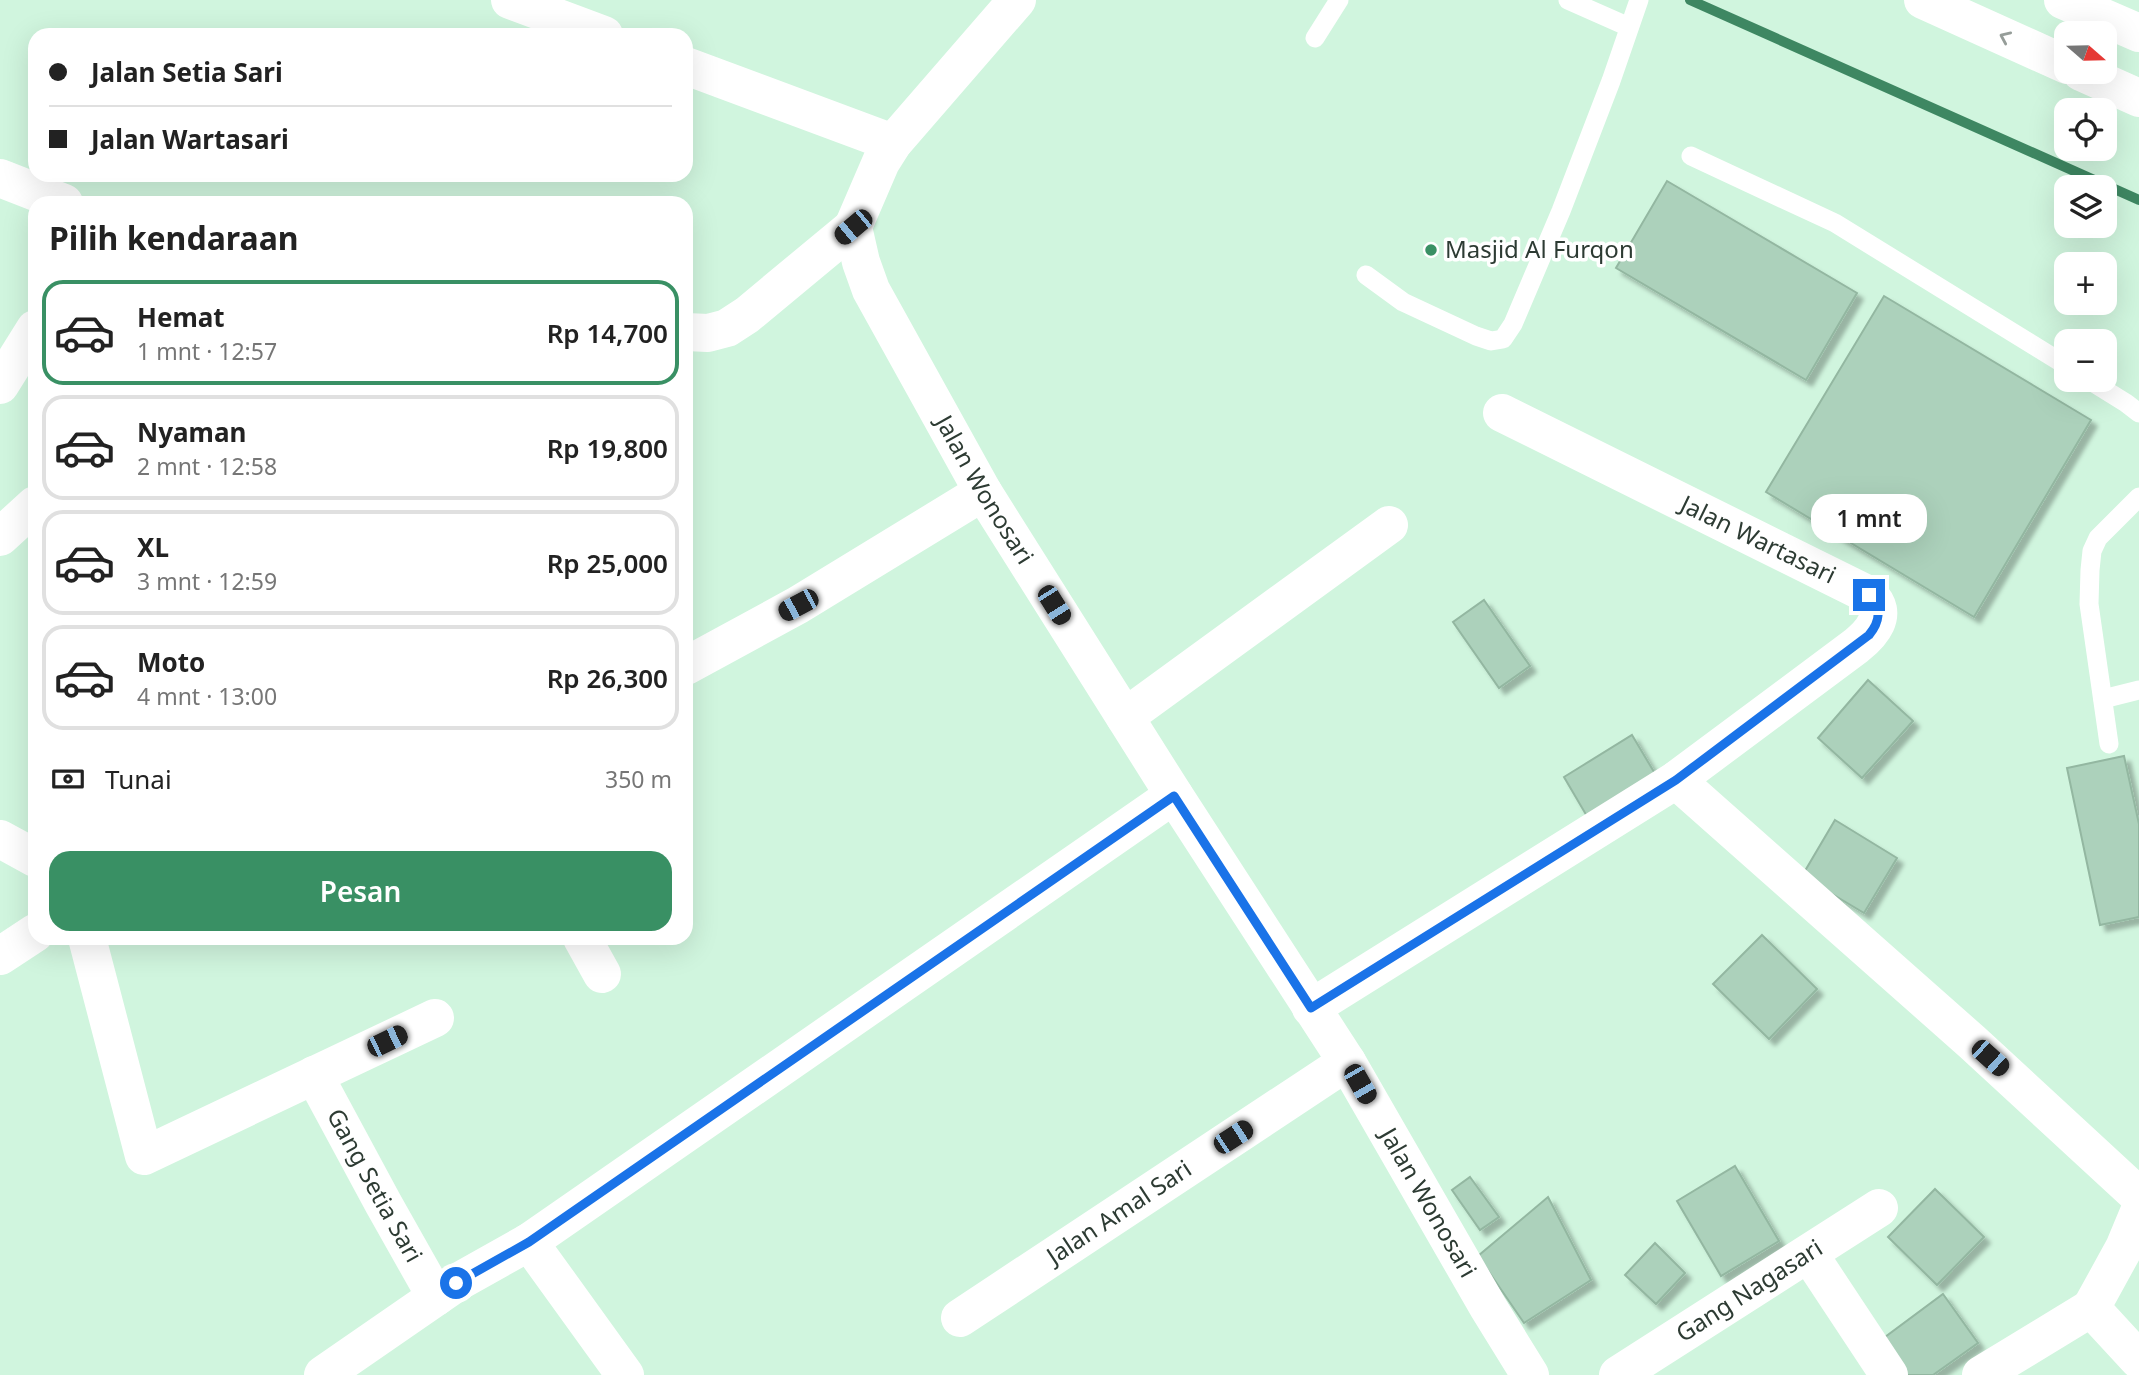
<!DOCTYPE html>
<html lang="id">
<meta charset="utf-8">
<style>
:root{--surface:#fff;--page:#f2f2f2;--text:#222;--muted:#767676;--line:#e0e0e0;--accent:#399064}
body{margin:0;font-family:"Noto Sans",sans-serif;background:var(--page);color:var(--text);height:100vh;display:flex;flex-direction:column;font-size:26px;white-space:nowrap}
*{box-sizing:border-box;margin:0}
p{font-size:23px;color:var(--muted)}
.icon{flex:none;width:38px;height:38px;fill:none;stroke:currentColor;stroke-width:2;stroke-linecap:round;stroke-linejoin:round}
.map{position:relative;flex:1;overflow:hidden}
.panel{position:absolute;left:28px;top:196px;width:665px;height:749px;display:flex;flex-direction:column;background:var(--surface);border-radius:21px;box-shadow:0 7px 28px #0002}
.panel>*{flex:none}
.guide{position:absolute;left:28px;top:28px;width:665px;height:154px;border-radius:21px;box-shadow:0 7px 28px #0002;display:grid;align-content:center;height:154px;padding:0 21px;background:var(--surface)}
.needle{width:46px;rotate:110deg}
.fabs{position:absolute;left:2054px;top:21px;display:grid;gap:14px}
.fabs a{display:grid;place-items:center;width:63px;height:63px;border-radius:14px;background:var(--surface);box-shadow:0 7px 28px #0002;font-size:35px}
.end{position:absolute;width:32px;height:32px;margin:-16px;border:9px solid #1a73e8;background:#fff;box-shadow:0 0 0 4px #fff}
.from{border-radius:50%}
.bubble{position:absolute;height:49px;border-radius:21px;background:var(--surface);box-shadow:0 7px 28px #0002;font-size:23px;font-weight:600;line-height:49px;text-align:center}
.car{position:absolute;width:21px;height:42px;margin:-21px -10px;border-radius:9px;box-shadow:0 0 5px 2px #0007;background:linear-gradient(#222 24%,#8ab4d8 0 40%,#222 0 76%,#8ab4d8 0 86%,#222 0)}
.guide b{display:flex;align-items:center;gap:24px;height:66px;font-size:26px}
.guide b+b{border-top:2px solid var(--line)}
.guide i{width:18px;height:18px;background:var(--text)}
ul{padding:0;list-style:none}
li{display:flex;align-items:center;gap:21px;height:105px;margin:0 14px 10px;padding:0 7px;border:4px solid var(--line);border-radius:21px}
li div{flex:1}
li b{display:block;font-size:26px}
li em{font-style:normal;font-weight:600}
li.selected{border-color:var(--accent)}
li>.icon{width:63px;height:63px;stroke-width:1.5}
h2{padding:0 21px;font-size:32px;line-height:84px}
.pay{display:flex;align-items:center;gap:18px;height:77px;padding:0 21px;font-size:26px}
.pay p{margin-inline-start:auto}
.button{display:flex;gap:14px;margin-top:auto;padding:14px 21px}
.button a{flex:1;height:80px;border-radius:21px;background:var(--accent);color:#fff;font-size:28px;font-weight:600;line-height:80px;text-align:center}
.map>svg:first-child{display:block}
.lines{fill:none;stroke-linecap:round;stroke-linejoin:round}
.stream{stroke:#3e8762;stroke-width:10}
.building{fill:#acd1bb;stroke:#93b7a1;stroke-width:2;filter:url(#shadow)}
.lane{stroke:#fff;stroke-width:19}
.street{stroke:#fff;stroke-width:38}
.secondary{stroke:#fff;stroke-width:38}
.primary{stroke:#fff;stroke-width:38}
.oneway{stroke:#969d99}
.route{stroke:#1a73e8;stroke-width:9}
.poi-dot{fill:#399064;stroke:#fff;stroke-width:2.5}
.labels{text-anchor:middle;stroke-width:7;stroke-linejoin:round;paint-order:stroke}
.poi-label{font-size:24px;fill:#2d3b33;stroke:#fff;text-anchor:start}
.street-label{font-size:24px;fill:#2d3b33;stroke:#fff}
</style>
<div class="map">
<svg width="2139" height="1375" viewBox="0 0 2139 1375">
<defs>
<filter id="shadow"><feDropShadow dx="6" dy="6" stdDeviation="2" flood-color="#0004"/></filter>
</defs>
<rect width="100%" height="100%" fill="#d0f5de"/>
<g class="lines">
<path class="stream" d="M1690 0 2139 200"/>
</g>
<g class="building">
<path d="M1667 181 1857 293 1806 380 1616 268Z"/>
<path d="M1884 296 2091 420 1974 617 1766 492Z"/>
<path d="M1484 600 1530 666 1499 688 1453 622Z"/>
<path d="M1868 680 1913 721 1862 778 1818 738Z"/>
<path d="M1632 735 1657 777 1588 818 1564 777Z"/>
<path d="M2124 756 2139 824V917L2100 925 2067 768Z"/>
<path d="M1835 820 1897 858 1864 913 1802 876Z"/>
<path d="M1762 935 1817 989 1769 1039 1713 984Z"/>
<path d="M1735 1166 1779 1241 1721 1276 1677 1201Z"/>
<path d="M1470 1177 1499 1217 1480 1230 1452 1190Z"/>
<path d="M1935 1189 1984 1237 1937 1285 1888 1237Z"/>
<path d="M1548 1197 1591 1280 1524 1323 1478 1256Z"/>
<path d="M1655 1243 1685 1273 1656 1304 1625 1275Z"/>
<path d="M1943 1294 1978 1343 1933 1375H1901L1877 1343Z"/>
</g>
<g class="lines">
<g class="lane">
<path d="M1568 0 1629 27"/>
<path d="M1315 38 1339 0"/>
<path d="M1691 156 1835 223 2067 366"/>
<path d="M1366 275 1403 302 1476 336 1491 341 1503 339 1513 324 1561 211 1611 81 1639 0"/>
<path d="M2089 380 2126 403 2139 413"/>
<path d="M2103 699 2139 690"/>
<path d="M2109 744 2089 604 2090 570 2092 551 2098 538 2139 497"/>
</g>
<g class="street">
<path d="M510 0 604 35"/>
<path d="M686 66 893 143"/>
<path d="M0 178 64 203"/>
<path d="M686 332 708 333 727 328 747 315 853 227"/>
<path d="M0 385 35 329"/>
<path d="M0 537 35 505"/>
<path d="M686 666 798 605 983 492"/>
<path d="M1125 717 1389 525"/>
<path d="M1676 780 1972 1042 2139 1196"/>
<path d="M0 839 35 858"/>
<path d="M87 938 144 1156 435 1018"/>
<path d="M582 938 602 974"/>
<path d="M0 956 35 933"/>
<path d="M1311 1008 1676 780 1856 646C1871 634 1890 614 1869 595L1502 413"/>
<path id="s1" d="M314 1075 383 1203 436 1297"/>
<path d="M2139 1212 2124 1248 2091 1308 2139 1360"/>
<path d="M529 1242 625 1375"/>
<path d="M1809 1254 1889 1375"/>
<path id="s2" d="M960 1318 1347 1062"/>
<path d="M323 1375 456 1283 529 1242 1174 795"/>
<path id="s3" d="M1618 1375 1879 1208"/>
<path d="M1981 1375 2091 1308"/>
</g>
<path class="secondary" id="s4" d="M1017 0 893 143 881 162 853 227 861 262 871 290 983 492 1174 795 1347 1062 1488 1307 1530 1375"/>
<g class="primary">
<path d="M1923 0 2067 65"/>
<path d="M2063 0 2139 33"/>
<path d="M2081 72 2139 98"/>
</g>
</g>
<defs><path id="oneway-chevron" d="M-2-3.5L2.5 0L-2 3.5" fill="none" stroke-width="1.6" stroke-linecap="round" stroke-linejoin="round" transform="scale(1.75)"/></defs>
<use class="oneway" href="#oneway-chevron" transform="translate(2005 37) rotate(-156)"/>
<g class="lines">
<path class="route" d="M456 1283 529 1242 1174 796 1311 1008 1676 780 1696 765 1869 635C1879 623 1883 608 1869 595"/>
</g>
<circle class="poi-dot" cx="1431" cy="250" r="7"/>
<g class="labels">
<g class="poi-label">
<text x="1445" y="258">Masjid Al Furqon</text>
</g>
<g class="street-label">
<text dy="8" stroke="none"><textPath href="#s4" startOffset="578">Jalan Wonosari</textPath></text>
<text transform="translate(1758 540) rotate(26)" y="8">Jalan Wartasari</text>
<text dy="8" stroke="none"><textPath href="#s1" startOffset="126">Gang Setia Sari</textPath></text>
<text dy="8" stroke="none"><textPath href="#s4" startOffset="1418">Jalan Wonosari</textPath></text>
<text dy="8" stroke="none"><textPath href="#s2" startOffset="191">Jalan Amal Sari</textPath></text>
<text dy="8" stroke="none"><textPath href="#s3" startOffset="156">Gang Nagasari</textPath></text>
</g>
</g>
</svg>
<div class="fabs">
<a><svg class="needle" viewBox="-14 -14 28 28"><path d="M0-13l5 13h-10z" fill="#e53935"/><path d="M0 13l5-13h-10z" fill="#767676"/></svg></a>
<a><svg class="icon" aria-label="locate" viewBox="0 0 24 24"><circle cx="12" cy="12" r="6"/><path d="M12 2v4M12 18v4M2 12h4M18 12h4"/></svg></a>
<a><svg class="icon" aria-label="layers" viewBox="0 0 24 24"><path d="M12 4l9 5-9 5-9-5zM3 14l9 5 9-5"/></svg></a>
<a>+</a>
<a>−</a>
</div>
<i class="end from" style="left:456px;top:1283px"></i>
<i class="end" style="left:1869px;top:595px"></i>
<div class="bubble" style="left:1811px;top:494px;width:116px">1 mnt</div>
<i class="car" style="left:853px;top:227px;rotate:230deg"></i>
<i class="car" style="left:798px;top:605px;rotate:242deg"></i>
<i class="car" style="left:1054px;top:605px;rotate:148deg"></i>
<i class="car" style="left:387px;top:1041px;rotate:64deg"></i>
<i class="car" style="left:1990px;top:1058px;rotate:132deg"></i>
<i class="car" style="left:1360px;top:1084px;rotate:150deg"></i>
<i class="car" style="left:1233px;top:1137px;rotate:57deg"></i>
<div class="guide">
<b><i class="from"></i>Jalan Setia Sari</b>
<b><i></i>Jalan Wartasari</b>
</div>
<section class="panel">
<h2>Pilih kendaraan</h2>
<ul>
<li class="selected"><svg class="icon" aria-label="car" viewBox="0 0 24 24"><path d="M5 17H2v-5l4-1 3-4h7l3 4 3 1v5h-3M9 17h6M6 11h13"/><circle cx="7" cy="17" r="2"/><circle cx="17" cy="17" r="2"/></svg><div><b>Hemat</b><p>1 mnt · 12:57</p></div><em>Rp 14,700</em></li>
<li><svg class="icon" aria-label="car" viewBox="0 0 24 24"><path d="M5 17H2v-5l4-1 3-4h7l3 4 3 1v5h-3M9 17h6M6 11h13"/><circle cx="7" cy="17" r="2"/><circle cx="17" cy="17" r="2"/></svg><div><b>Nyaman</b><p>2 mnt · 12:58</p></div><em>Rp 19,800</em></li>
<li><svg class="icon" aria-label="car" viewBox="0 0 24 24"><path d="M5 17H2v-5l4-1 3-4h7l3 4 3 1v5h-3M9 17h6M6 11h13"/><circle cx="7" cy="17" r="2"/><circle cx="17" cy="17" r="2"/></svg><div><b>XL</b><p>3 mnt · 12:59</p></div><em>Rp 25,000</em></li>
<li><svg class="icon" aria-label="car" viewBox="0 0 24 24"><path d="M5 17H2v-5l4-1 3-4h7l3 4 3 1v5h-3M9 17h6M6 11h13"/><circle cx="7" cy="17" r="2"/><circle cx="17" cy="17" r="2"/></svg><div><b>Moto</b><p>4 mnt · 13:00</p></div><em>Rp 26,300</em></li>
</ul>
<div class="pay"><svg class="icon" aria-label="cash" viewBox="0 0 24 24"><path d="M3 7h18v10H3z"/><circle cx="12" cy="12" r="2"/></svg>Tunai<p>350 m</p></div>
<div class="button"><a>Pesan</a></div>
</section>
</div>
